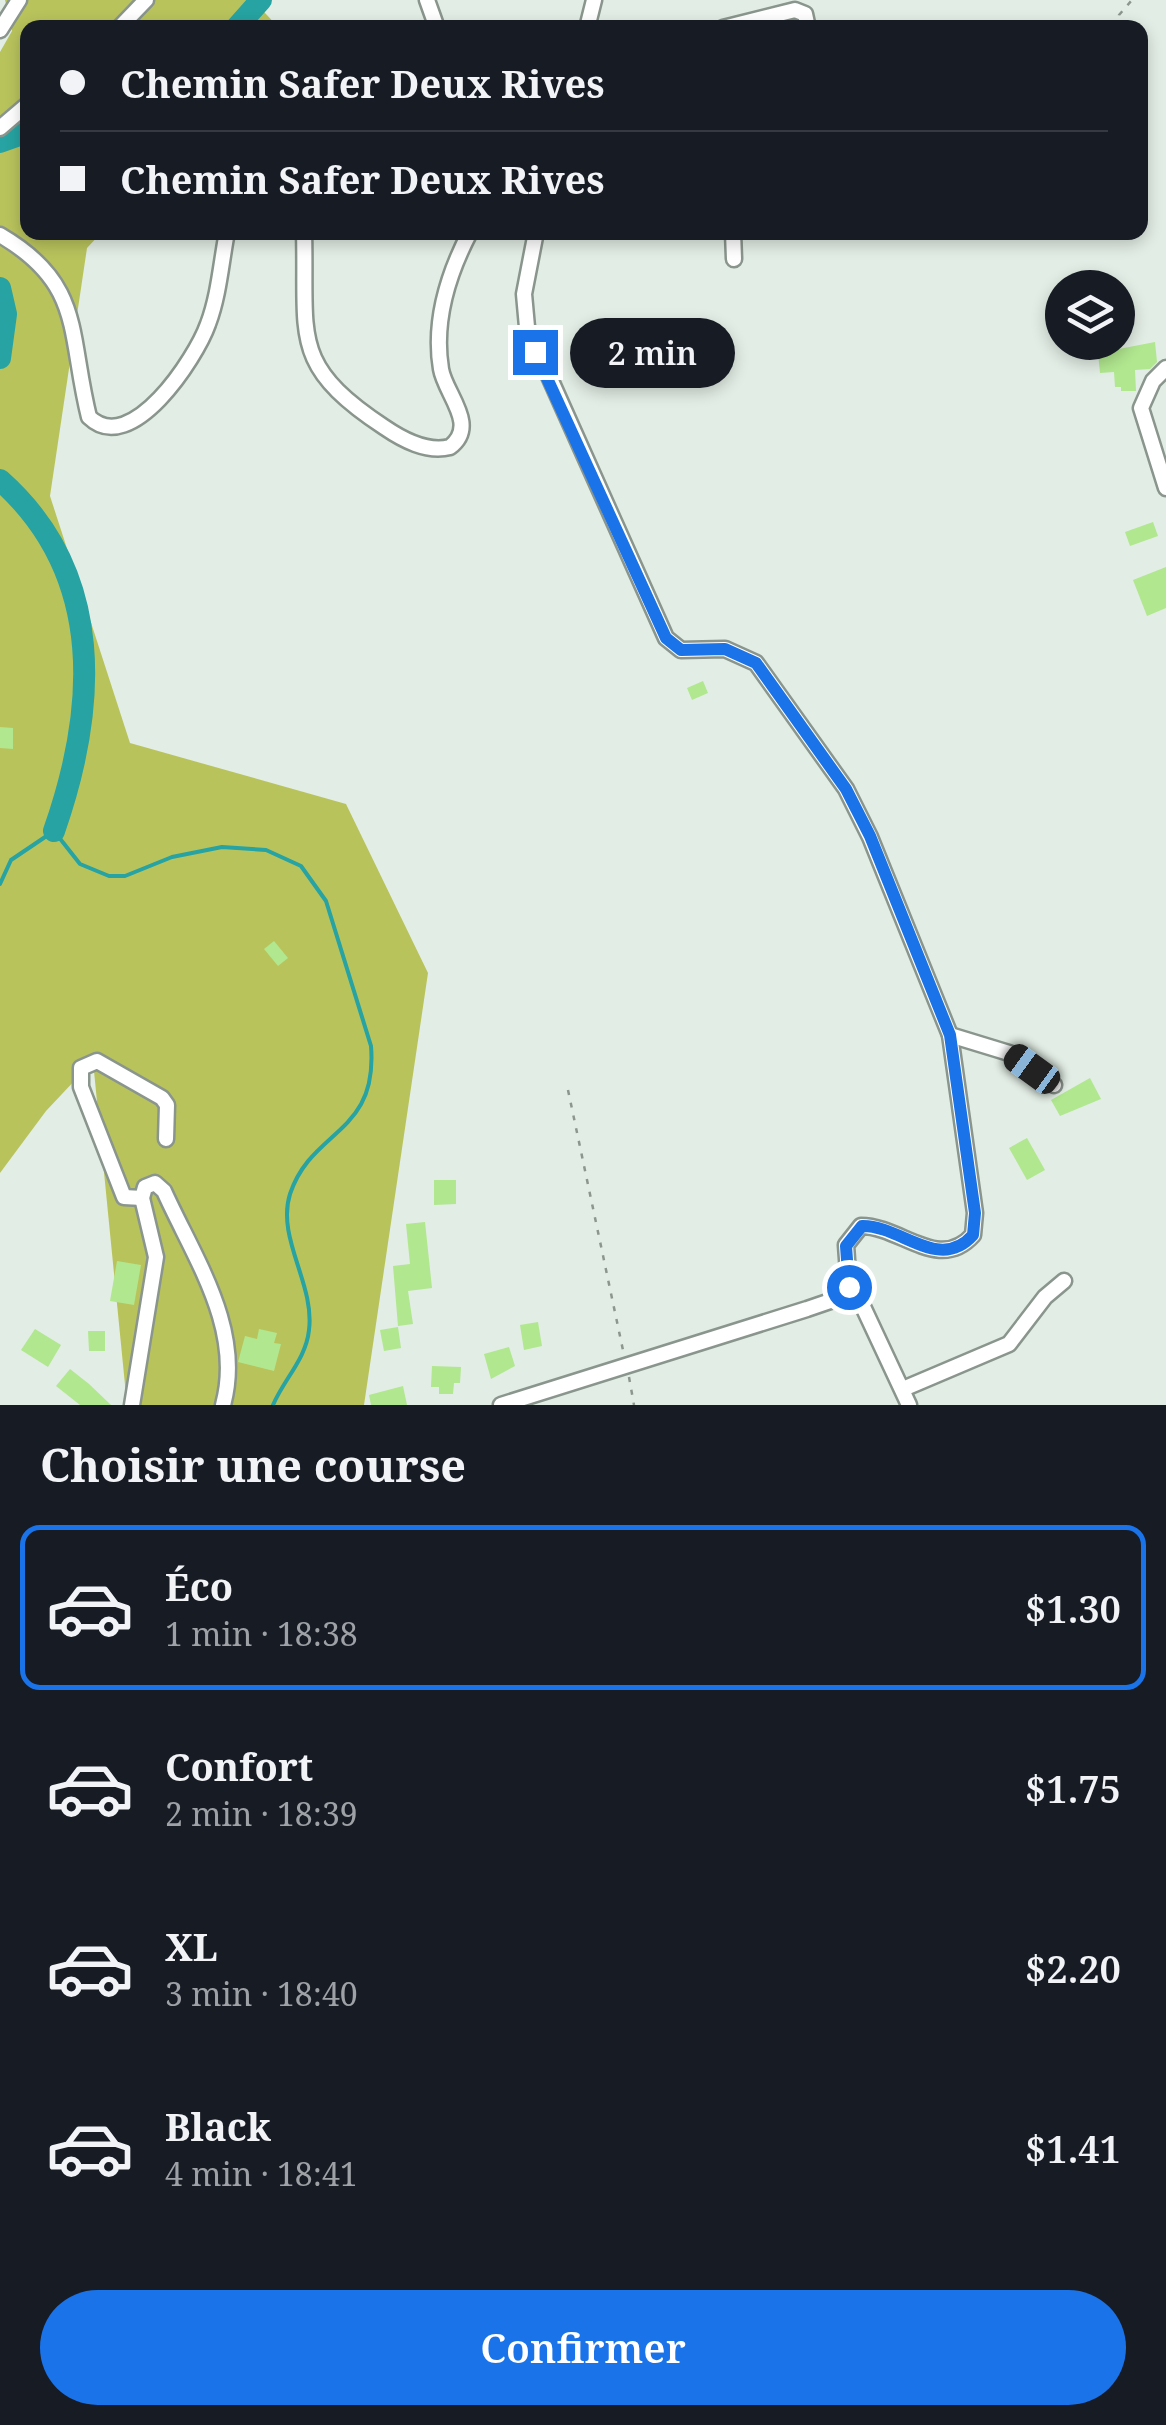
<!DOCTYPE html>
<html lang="fr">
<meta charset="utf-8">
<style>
:root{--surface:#171b24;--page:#20242c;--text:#f1f3f6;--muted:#9ea1a6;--line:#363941;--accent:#1a73e8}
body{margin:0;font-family:"Noto Serif",serif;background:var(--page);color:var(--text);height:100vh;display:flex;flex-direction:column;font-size:38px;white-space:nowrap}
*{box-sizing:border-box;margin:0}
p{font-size:32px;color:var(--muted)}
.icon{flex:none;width:55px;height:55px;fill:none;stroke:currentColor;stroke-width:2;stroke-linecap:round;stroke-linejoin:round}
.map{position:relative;height:1405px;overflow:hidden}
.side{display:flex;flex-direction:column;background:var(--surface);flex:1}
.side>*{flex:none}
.hud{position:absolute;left:20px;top:20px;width:1128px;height:220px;border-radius:20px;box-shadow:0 5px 15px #0003;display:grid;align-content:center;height:220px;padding:0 40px;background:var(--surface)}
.tools{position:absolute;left:1045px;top:270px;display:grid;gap:20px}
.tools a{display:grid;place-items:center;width:90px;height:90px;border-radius:50%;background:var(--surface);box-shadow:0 5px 15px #0003;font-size:50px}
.end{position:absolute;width:45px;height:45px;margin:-22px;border:12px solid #1a73e8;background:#fff;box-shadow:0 0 0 5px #fff}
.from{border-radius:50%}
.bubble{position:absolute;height:70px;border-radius:35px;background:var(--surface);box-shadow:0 5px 15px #0003;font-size:32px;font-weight:600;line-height:70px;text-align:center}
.car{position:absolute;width:30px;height:60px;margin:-30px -15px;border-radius:12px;box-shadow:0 0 8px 2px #0007;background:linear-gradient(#222 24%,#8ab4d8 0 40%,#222 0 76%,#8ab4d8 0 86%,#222 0)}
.hud b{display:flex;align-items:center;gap:35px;height:95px;font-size:38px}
.hud b+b{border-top:2px solid var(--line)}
.hud i{width:25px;height:25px;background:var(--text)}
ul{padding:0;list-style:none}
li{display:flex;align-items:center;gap:30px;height:165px;margin:0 20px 15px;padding:0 20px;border:5px solid transparent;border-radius:20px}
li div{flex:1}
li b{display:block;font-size:38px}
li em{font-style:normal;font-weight:600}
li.current{border-color:var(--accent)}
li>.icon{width:90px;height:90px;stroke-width:1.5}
h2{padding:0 40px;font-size:45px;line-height:120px}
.button{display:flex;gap:20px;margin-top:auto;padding:20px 40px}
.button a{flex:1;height:115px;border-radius:60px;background:var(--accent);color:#fff;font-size:40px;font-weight:600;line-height:115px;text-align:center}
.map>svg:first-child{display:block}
.forest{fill:#b9c35c}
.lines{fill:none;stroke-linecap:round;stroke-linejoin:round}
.stream{stroke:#26a3a2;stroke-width:4}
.river{stroke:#26a3a2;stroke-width:22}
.building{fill:#b1e78f}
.minor-casing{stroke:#8a958d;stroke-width:19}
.path{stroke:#8d958f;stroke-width:2.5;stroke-dasharray:5 8;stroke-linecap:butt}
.minor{stroke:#fff;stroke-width:14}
.route{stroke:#1a73e8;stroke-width:12}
</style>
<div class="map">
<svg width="1166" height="1405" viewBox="0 0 1166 1405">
<rect width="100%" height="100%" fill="#e2ede5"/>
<path class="forest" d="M5 0H253L278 27 28 28V232L101 233 87 248 50 496 130 743 346 804 428 973 364 1405H127L93 1061 46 1111 0 1173V52L12 31Z"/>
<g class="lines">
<path class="stream" d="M0 884 11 860 54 831 80 864 109 876H125L172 857 222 847 266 850 301 866 326 901 371 1046C378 1135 312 1128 290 1194 276 1238 315 1284 309 1330 306 1359 284 1379 273 1405"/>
<g class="river">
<path d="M236 28 261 0"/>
<path d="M0 142 28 132"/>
<path d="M0 288 6 314 0 358"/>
<path d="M0 480C106 574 97 708 54 831"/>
</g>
</g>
<g class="building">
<path d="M1155 342 1157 362 1150 369 1135 370 1136 391H1121V387H1115L1114 372 1100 373 1098 353Z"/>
<path d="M1153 522 1158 536 1130 546 1125 532Z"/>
<path d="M1166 567V608L1147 616 1133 580Z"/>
<path d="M703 681 708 693 692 700 687 688Z"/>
<path d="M0 727 13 728V749L0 748Z"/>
<path d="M274 941 288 958 278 966 264 949Z"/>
<path d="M1090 1078 1101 1099 1060 1116 1051 1100Z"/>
<path d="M1027 1138 1045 1170 1027 1180 1009 1148Z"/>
<path d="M434 1180H456V1204L434 1205Z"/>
<path d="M425 1222 432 1288 408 1291 413 1324 398 1326 393 1266 410 1264 406 1224Z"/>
<path d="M117 1261 141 1265 134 1305 110 1301Z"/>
<path d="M538 1322 542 1346 524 1350 520 1325Z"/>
<path d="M398 1327 401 1348 384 1351 380 1330Z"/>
<path d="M35 1329 61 1345 48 1367 21 1350Z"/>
<path d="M259 1329 277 1333 274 1343 281 1344 274 1371 238 1362 245 1336 257 1339Z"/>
<path d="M88 1331H105V1351H89Z"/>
<path d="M509 1347 515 1366 491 1379 484 1354Z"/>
<path d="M432 1366 461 1367 460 1383H454L453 1394H439V1387H431Z"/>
<path d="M70 1369 89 1384 111 1405H80L56 1386Z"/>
<path d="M403 1386 407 1405H371L369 1395Z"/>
</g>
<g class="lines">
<defs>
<g id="minor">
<path d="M427 0 437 28"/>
<path d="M119 28 146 0"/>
<path d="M587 28 594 0"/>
<path d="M723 28 795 10 805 14 808 28"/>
<path d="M0 30 19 0"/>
<path d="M0 128 28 104"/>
<path d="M304 232C307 337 289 364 384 427 403 440 427 453 450 447 479 425 445 394 441 369 433 321 448 274 470 232"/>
<path d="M536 232 524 294 527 327 666 638 681 650 725 649 756 663 846 789 870 837 950 1035 975 1213 973 1235C939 1273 901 1226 861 1226L846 1245 849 1287 858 1296 909 1405"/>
<path d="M733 232 734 259"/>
<path d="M0 235C84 284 68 333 89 417 131 458 196 358 208 324 219 295 221 263 227 232"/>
<path d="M1166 368 1153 381 1141 408 1166 488"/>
<path d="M950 1035 1009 1053 1054 1085"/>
<path d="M142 1198 124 1197 81 1087V1068L97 1061 162 1098 167 1105 166 1139"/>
<path d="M903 1389 1009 1344 1045 1297 1064 1281"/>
<path d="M132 1405 156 1257 142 1198 145 1187 155 1183 164 1191C194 1258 244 1329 223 1405"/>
<path d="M501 1405 807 1309 842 1297 849 1287"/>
</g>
</defs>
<use href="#minor" class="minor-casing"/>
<g class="path">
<path d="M1120 28 1119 15 1132 0"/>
<path d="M1140 78 1145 91"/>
<path d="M568 1090 624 1355"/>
<path d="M629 1377 634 1405"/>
</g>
<use href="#minor" class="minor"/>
</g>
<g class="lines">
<path class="route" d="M535 352 666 638 681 650 725 649 756 663 846 789 870 836 950 1035 975 1213 973 1235C939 1273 901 1225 862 1226L846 1246 849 1287"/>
</g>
</svg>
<div class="tools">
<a><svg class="icon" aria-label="layers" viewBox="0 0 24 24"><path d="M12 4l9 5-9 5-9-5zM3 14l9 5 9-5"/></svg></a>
</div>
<i class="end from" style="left:849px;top:1287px"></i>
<i class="end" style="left:535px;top:352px"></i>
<div class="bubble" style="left:570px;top:318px;width:165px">2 min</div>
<i class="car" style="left:1032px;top:1069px;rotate:306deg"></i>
<div class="hud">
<b><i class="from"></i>Chemin Safer Deux Rives</b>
<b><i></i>Chemin Safer Deux Rives</b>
</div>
</div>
<section class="side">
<h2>Choisir une course</h2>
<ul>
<li class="current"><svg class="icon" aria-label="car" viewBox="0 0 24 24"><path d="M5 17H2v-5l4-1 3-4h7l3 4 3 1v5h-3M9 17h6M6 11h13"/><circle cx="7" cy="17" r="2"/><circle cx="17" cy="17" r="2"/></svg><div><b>Éco</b><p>1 min · 18:38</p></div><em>$1.30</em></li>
<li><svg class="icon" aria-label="car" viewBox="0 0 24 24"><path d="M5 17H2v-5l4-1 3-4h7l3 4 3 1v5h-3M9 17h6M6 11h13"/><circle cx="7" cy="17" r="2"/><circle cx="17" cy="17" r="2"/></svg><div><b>Confort</b><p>2 min · 18:39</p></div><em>$1.75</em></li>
<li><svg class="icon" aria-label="car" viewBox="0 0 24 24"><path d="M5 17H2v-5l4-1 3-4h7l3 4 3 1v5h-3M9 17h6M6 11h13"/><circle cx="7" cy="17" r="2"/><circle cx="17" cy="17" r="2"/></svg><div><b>XL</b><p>3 min · 18:40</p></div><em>$2.20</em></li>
<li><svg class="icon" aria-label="car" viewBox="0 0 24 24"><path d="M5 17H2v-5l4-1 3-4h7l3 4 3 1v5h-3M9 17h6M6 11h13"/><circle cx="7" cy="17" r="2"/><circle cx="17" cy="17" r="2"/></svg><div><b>Black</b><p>4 min · 18:41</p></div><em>$1.41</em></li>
</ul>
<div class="button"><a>Confirmer</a></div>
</section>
